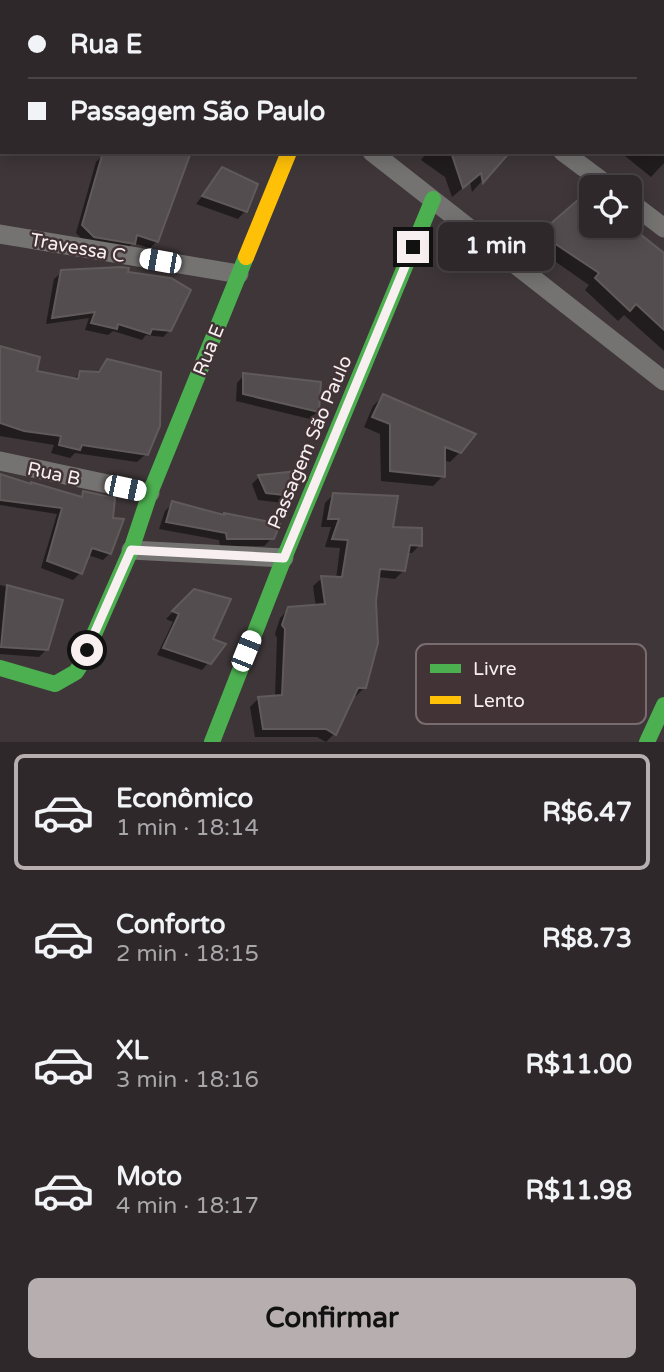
<!DOCTYPE html>
<html lang="pt">
<meta charset="utf-8">
<style>
:root{--surface:#2e282a;--page:#363032;--text:#f1f3f6;--muted:#a7a6a8;--line:#494447;--accent:#b7aeb0}
body{margin:0;font-family:"Varela Round",sans-serif;background:var(--page);color:var(--text);height:100vh;display:flex;flex-direction:column;font-size:26px;white-space:nowrap}
*{box-sizing:border-box;margin:0}
p{font-size:23px;color:var(--muted)}
.icon{flex:none;width:38px;height:38px;fill:none;stroke:currentColor;stroke-width:2;stroke-linecap:round;stroke-linejoin:round}
.map{position:relative;height:742px;overflow:hidden}
.panel{display:flex;flex-direction:column;background:var(--surface);flex:1}
.panel>*{flex:none}
.guide{position:absolute;left:0px;top:0px;width:665px;height:154px;box-shadow:0 4px 18px #0003,0 0 0 2px var(--line);display:grid;align-content:center;height:154px;padding:0 28px;background:var(--surface)}
.tools{position:absolute;left:579px;top:175px;display:grid;gap:14px}
.tools a{display:grid;place-items:center;width:63px;height:63px;border-radius:10px;background:var(--surface);box-shadow:0 4px 18px #0003,0 0 0 2px var(--line);font-size:35px}
.end{position:absolute;width:32px;height:32px;margin:-16px;border:9px solid #f8eff1;background:#111;box-shadow:0 0 0 4px #111}
.from{border-radius:50%}
.bubble{position:absolute;height:49px;border-radius:10px;background:var(--surface);box-shadow:0 4px 18px #0003,0 0 0 2px var(--line);font-size:23px;font-weight:700;line-height:49px;text-align:center}
.car{position:absolute;width:21px;height:42px;margin:-21px -10px;border-radius:9px;box-shadow:0 0 5px 2px #0007;background:linear-gradient(#fff 24%,#345 0 40%,#fff 0 76%,#345 0 86%,#fff 0)}
.guide b{display:flex;align-items:center;gap:24px;height:66px;font-size:26px}
.guide b+b{border-top:2px solid var(--line)}
.guide i{width:18px;height:18px;background:var(--text)}
ul{padding:12px 0 0;list-style:none}
li{display:flex;align-items:center;gap:21px;height:116px;margin:0 14px 10px;padding:0 14px;border:4px solid transparent;border-radius:10px}
li div{flex:1}
li b{display:block;font-size:26px}
li em{font-style:normal;font-weight:700}
li.selected{border-color:var(--accent)}
li>.icon{width:63px;height:63px;stroke-width:1.5}
.action{display:flex;gap:14px;margin-top:auto;padding:14px 28px}
.action a{flex:1;height:80px;border-radius:10px;background:var(--accent);color:#111;font-size:28px;font-weight:700;line-height:80px;text-align:center}
.map>svg:first-child{display:block}
.shadow{fill:#0007}
.building{fill:#544d4f;stroke:#605a5b;stroke-width:2}
.lines{fill:none;stroke-linecap:round;stroke-linejoin:round}
.street{stroke:#757272;stroke-width:19}
.fast{stroke:#4caf50;stroke-width:16}
.slow{stroke:#ffc107;stroke-width:16}
.route{stroke:#f8eff1;stroke-width:9}
.labels{text-anchor:middle;stroke-width:5;stroke-linejoin:round;paint-order:stroke}
.street-label{font-size:19px;fill:#f8eff1;stroke:#423337}
.key{fill:#423337;stroke:#796b6f;stroke-width:2}
.key-label{font-size:19px;fill:#f8eff1}
</style>
<div class="map">
<svg width="664" height="742" viewBox="0 0 664 742">
<rect width="100%" height="100%" fill="#3e3638"/>
<g class="shadow">
<path d="M0 0H213L219 2H2V13Z"/>
<path d="M345 0H387L344 2Z"/>
<path d="M460 0H529L530 2H459Z"/>
<path d="M643 0H657L661 2H642Z"/>
<path d="M663 3H664V75L663 74Z"/>
<path d="M663 108 664 163 651 177 620 152H663Z"/>
<path d="M427 152H508L472 192 470 182 452 197 445 177 421 160Z"/>
<path d="M104 154 157 241 150 248 133 243 126 250 87 244 76 233 96 162Z"/>
<path d="M223 170 245 211 238 219 196 204Z"/>
<path d="M579 202 592 226H610L626 238 664 256V351L624 315 618 321 585 290 589 285 546 255 524 250Z"/>
<path d="M62 272 126 273 170 330 163 337 146 335 142 340 113 331 108 335 85 330 89 318 46 324 54 279Z"/>
<path d="M0 348 35 373 73 380 81 372 96 373 107 361 146 454 137 462 75 453 70 458 51 453 54 445 0 436Z"/>
<path d="M244 375 317 412 310 419 236 401 237 383Z"/>
<path d="M383 396 460 452 450 462 443 460V476L433 486 381 481 380 434 364 427 373 406Z"/>
<path d="M0 476 79 498 83 493 110 553 103 560 88 555 80 573 73 580 41 568 57 514 0 505Z"/>
<path d="M259 477 290 495 283 503 258 500 252 484Z"/>
<path d="M334 494 420 545 412 553H406L404 570 395 579 378 577 365 687 356 696H352L334 734 326 742 317 737H255L250 707 258 699 275 697 277 638 275 634 280 618 289 609 316 607 313 586 322 578 336 579 340 548 325 547 331 527H321L325 503Z"/>
<path d="M173 503 272 538 264 546H220L219 540 159 529 165 511Z"/>
<path d="M0 585 61 601 46 650 39 657 0 654Z"/>
<path d="M194 591 210 640 209 662 202 670 157 655 173 622 166 619Z"/>
</g>
<g class="building">
<path d="M103 152H191L158 242 137 235 135 244 94 237 82 225Z"/>
<path d="M451 152H510L483 183 481 173 463 188Z"/>
<path d="M222 167 258 184 247 212 202 196Z"/>
<path d="M579 199 592 209V226H613L626 236 635 230 664 253V330L636 304 630 311 595 278 599 273 557 245 533 239Z"/>
<path d="M122 267 129 268 128 272 171 278 191 290 171 331 152 329 150 334 118 324 117 329 91 323 95 312 52 318 61 270Z"/>
<path d="M0 346 40 357 37 371 78 379 80 371 99 372 107 359 161 372 160 426 148 455 82 445 80 450 59 445 61 436 24 431 0 423Z"/>
<path d="M243 373 321 382 319 412 243 394Z"/>
<path d="M383 394 476 434 461 453 445 447V477L390 471V424L372 417Z"/>
<path d="M299 471 292 496 266 493 258 475Z"/>
<path d="M0 474 31 484V482L82 497 83 491 115 498 113 518 124 519 111 554 92 548 82 574 47 561 62 508 0 500Z"/>
<path d="M333 493 398 496 393 527 422 528V546L410 545 405 571 380 569 376 601 378 643 366 688H358L336 735 326 729H263L258 697 282 695 285 629 282 625 288 607 325 604 321 576 342 577 348 540 332 539 339 519H328Z"/>
<path d="M172 501 224 515V513L280 524 274 539H227L226 533 166 522Z"/>
<path d="M7 585 63 600 48 650 1 647Z"/>
<path d="M194 589 231 599 213 639 226 644 211 664 163 648 179 614 172 611Z"/>
</g>
<g class="lines">
<g class="street">
<path d="M443 2V0"/>
<path d="M0 29H2"/>
<path d="M372 152 664 381"/>
<path d="M563 152 610 187"/>
<path d="M630 202 664 228"/>
<path d="M0 234 239 274"/>
<path d="M0 461 150 493"/>
<path d="M131 550 284 558"/>
</g>
<g class="fast">
<path d="M0 668 55 684 76 672 81 664 131 550 150 493 246 257"/>
<path d="M212 742 284 558 433 199"/>
<path d="M647 742 664 705"/>
</g>
<path class="slow" d="M246 257 289 152"/>
</g>
<g class="lines">
<path class="route" d="M87 650 131 550 284 558 413 247"/>
</g>
<g class="labels">
<g class="street-label">
<text transform="translate(78 247) rotate(10)" y="7">Travessa C</text>
<text transform="translate(208 350) rotate(-68)" y="7">Rua E</text>
<text transform="translate(309 442) rotate(-67)" y="7">Passagem São Paulo</text>
<text transform="translate(54 473) rotate(12)" y="7">Rua B</text>
</g>
</g>
<rect x="416" y="644" width="230" height="80" rx="10" class="key"/>
<rect x="430" y="664" width="31" height="9" fill="#4caf50"/>
<rect x="430" y="696" width="31" height="8" fill="#ffc107"/>
<g class="key-label">
<text x="473" y="675">Livre</text>
<text x="473" y="707">Lento</text>
</g>
</svg>
<div class="tools">
<a><svg class="icon" aria-label="locate" viewBox="0 0 24 24"><circle cx="12" cy="12" r="6"/><path d="M12 2v4M12 18v4M2 12h4M18 12h4"/></svg></a>
</div>
<i class="end from" style="left:87px;top:650px"></i>
<i class="end" style="left:413px;top:247px"></i>
<div class="bubble" style="left:438px;top:222px;width:116px">1 min</div>
<i class="car" style="left:160px;top:261px;rotate:280deg"></i>
<i class="car" style="left:125px;top:488px;rotate:102deg"></i>
<i class="car" style="left:246px;top:651px;rotate:22deg"></i>
<div class="guide">
<b><i class="from"></i>Rua E</b>
<b><i></i>Passagem São Paulo</b>
</div>
</div>
<section class="panel">
<ul>
<li class="selected"><svg class="icon" aria-label="car" viewBox="0 0 24 24"><path d="M5 17H2v-5l4-1 3-4h7l3 4 3 1v5h-3M9 17h6M6 11h13"/><circle cx="7" cy="17" r="2"/><circle cx="17" cy="17" r="2"/></svg><div><b>Econômico</b><p>1 min · 18:14</p></div><em>R$6.47</em></li>
<li><svg class="icon" aria-label="car" viewBox="0 0 24 24"><path d="M5 17H2v-5l4-1 3-4h7l3 4 3 1v5h-3M9 17h6M6 11h13"/><circle cx="7" cy="17" r="2"/><circle cx="17" cy="17" r="2"/></svg><div><b>Conforto</b><p>2 min · 18:15</p></div><em>R$8.73</em></li>
<li><svg class="icon" aria-label="car" viewBox="0 0 24 24"><path d="M5 17H2v-5l4-1 3-4h7l3 4 3 1v5h-3M9 17h6M6 11h13"/><circle cx="7" cy="17" r="2"/><circle cx="17" cy="17" r="2"/></svg><div><b>XL</b><p>3 min · 18:16</p></div><em>R$11.00</em></li>
<li><svg class="icon" aria-label="car" viewBox="0 0 24 24"><path d="M5 17H2v-5l4-1 3-4h7l3 4 3 1v5h-3M9 17h6M6 11h13"/><circle cx="7" cy="17" r="2"/><circle cx="17" cy="17" r="2"/></svg><div><b>Moto</b><p>4 min · 18:17</p></div><em>R$11.98</em></li>
</ul>
<div class="action"><a>Confirmar</a></div>
</section>
